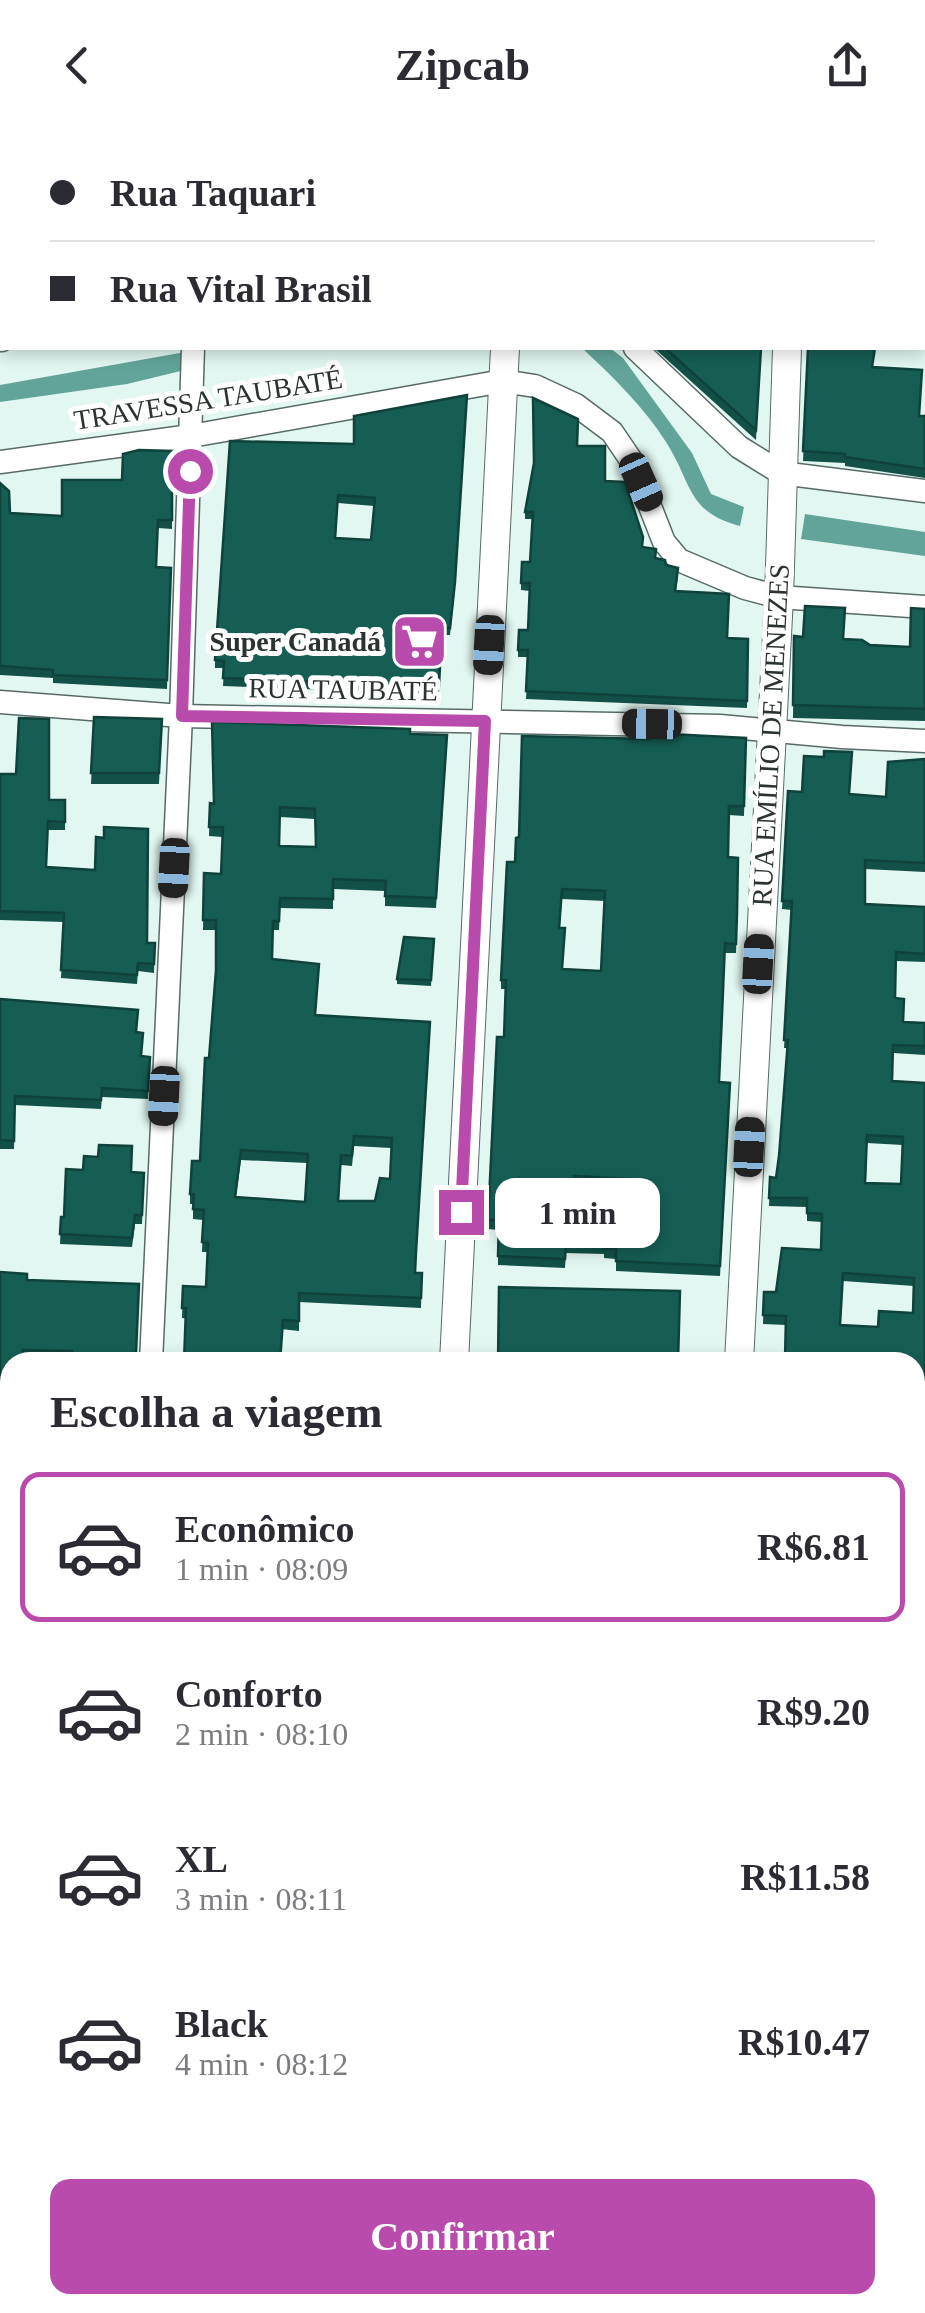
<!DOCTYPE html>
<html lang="pt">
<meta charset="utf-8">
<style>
:root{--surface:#fff;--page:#f2f2f3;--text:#2b2b33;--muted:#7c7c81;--line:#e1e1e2;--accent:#b84bab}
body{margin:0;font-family:"Times New Roman",serif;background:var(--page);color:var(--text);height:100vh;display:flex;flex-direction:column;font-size:38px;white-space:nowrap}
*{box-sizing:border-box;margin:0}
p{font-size:32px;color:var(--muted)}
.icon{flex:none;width:55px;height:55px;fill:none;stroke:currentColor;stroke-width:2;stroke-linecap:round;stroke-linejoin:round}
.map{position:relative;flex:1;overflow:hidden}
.panel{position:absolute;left:0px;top:1222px;width:925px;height:962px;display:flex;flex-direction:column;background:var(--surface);border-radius:30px 30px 0 0;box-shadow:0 5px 15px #0003}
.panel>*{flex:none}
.guide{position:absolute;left:0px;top:0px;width:925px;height:220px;box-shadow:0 5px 15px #0003;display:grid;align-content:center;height:220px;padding:0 50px;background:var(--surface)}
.end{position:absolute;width:45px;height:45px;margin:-22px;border:12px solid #b84bab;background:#fff;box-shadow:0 0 0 5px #fff}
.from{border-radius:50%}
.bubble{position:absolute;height:70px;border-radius:20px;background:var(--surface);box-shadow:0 5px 15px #0003;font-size:32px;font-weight:600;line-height:70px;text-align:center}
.car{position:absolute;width:30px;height:60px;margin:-30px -15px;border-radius:12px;box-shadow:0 0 8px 2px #0007;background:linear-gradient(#222 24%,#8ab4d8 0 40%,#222 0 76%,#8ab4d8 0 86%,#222 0)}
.guide b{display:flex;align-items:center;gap:35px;height:95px;font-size:38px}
.guide b+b{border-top:2px solid var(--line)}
.guide i{width:25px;height:25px;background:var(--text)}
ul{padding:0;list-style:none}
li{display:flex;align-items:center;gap:30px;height:150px;margin:0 20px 15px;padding:0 30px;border:5px solid transparent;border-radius:20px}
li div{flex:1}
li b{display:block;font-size:38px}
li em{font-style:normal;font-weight:600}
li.on{border-color:var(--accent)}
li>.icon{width:90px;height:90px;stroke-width:1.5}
h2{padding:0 50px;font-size:45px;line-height:120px}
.cta{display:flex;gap:20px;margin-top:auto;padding:20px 50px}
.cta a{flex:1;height:115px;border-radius:20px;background:var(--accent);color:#fff;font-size:40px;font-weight:600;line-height:115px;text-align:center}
header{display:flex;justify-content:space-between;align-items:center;height:130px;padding:0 50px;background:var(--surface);font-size:45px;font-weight:600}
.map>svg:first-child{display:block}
.built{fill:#cfece6}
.water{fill:#62a499}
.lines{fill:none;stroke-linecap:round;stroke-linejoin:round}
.minor-casing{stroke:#586a67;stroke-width:25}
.tertiary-casing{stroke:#586a67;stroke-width:30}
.minor{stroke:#fff;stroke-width:22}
.tertiary{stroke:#fff;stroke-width:28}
.wall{fill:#135148;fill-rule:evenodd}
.building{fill:#165e54;stroke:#0f423b;stroke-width:2.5;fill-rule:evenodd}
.route{stroke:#b84bab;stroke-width:12}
.labels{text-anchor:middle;stroke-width:10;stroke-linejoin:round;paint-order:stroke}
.street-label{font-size:28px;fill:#2b3332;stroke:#fefefe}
.poi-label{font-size:28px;font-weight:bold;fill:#2b3332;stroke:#fefefe;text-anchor:end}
</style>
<header><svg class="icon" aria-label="back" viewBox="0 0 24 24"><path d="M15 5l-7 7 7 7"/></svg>Zipcab<svg class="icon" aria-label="share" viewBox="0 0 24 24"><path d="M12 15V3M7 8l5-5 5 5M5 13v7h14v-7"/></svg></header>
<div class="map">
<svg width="925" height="2183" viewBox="0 0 925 2183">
<rect width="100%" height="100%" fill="#e2f7f2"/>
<path class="built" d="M157 2175H628L627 2183H255L161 2178Z"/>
<g class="water">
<path d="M582 218H610L623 228 692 323 711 364 744 377 740 396C686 382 692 352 666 312 644 277 612 246 582 218Z"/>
<path d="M191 221 189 239 127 254 0 272V255Z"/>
<path d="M805 384 925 402V426L801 409Z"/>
</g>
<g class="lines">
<defs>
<g id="minor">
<path d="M214 2V0"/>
<path d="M0 210H2"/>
<path d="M635 218 739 317 781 343 925 361"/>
<path d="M0 332 191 306 503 251 535 256 576 275 612 302 633 333 664 412 679 430 745 458 779 467 925 477"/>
<path d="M0 572 181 586 720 596 842 607 925 611"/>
<path d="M151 1232 181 586 193 218"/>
<path d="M0 1384 10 1385"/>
<path d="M915 1422H925"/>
</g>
<g id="tertiary">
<path d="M517 2V0"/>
<path d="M798 2V0"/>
<path d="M454 1232 505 218"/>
<path d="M739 1232 779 467 787 218"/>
<path d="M121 2183V2175"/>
<path d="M694 2183V2175"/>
</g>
</defs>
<use href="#minor" class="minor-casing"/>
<use href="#tertiary" class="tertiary-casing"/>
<use href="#minor" class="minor"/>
<use href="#tertiary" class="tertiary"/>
</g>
<g class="wall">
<path d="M543 0H769V2H599Z"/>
<path d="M654 218H761L756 310Z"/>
<path d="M808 218 873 237 919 286H925V348L845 336V333L803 331Z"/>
<path d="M354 314 455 459 450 505H442L439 564 223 556 224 538H215V530ZM338 373 374 376 371 410 336 408Z"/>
<path d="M577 316 605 351 643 417 678 446 676 461 727 508 748 509 747 578 526 569 528 527H518V520L528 500 530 461 521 460V453L530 432 533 389H525V382L534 334Z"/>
<path d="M172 321V399L158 398 156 437 171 438 167 559 53 553V548L0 545V353L10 383 62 386Z"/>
<path d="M925 479V591L793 588 794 506 843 509 870 515 910 517Z"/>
<path d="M94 587 162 589 159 654H91Z"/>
<path d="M410 604 447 615 436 778 385 776V761L333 759V779L280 778 279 800H273V829L319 844 315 885 430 892 416 1132V1143H422L421 1178 299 1172V1201L182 1188 183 1156 206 1157 207 1122H202L203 1090 193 1089V1074H190V1064L200 1031 216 840V800H203L204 743 221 744 222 707 209 706 210 673 214 674ZM280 687 315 689V717L279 716ZM354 1016 391 1018 390 1049 375 1071H339L341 1035 352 1036ZM241 1030 307 1033 305 1072 236 1067Z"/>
<path d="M746 608 744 686 729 685 728 727 737 793 736 823H725L719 952 730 962 720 1146 616 1141V1129L604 1128V1124L566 1123 565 1138 498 1135V1100L488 1099V1090L504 907 505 859H501V850L519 707 650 609ZM562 769 605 771 601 841 563 839 560 798ZM574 1055 644 1060 643 1086 628 1090 580 1088 572 1082Z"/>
<path d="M925 629V742L865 739V774L925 777V832L896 831 895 868 903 892 925 893V925L893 923 892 951 925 953V1271L915 1270V1232H785L786 1195 763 1194 764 1162H776L821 1120 822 1092 807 1091V1077L769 1076 770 1047 776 1048 779 1026 787 918H784L792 780 782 779 788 661 886 667ZM867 1013 903 1015 901 1054 866 1053ZM843 1151 914 1156 913 1183 878 1197 840 1195Z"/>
<path d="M0 644 49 670H65V700H48L46 737 147 813H155L154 843 138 841 137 854 61 848 64 792 0 790Z"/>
<path d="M434 809 431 856 397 854V849Z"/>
<path d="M0 869 137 902 142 926 150 927 148 969 102 967 101 979 15 975 14 1019H0Z"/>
<path d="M132 1042 144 1043 142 1094H135L132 1117 60 1114 61 1087H64Z"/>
<path d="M0 1142 27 1150 139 1154 136 1232H71L72 1231 23 1229 10 1232V1357L0 1356Z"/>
<path d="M915 1331 925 1332V1401L915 1400Z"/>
<path d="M0 1391H10V1556H6L4 1606H0Z"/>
<path d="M915 1455H925V1501L915 1500Z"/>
<path d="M915 1555H925V1598H916L915 1595Z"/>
<path d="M4 1606 10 1607V1640H2Z"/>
<path d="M915 1636 925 1637V1828H915Z"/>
<rect x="0" y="1824" width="10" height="192"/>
<path d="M0 2052 10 2053V2170H0Z"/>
<path d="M568 2175H628L627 2183H568Z"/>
</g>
<g class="building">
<path d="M0 0H27V2L0 3Z"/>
<rect x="79" y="0" width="116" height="2"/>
<rect x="234" y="0" width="129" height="2"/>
<path d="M543 0H588V2H542Z"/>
<rect x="658" y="0" width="111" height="2"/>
<path d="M823 0H902L901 2H823Z"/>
<rect x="922" y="9" width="3" height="161"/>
<path d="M665 218H761L756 300Z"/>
<path d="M808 218H875L872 237 922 240 919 286H925V339L845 327V324L803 321Z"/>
<path d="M467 265 455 452 450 498 442 497 439 556 223 548 224 531 215 530 230 311 354 314V286ZM338 365 375 368 371 410 335 408Z"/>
<path d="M533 268 578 289 577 316H605V351L625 352 643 407 642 417 656 419 655 428 665 430 666 435 678 438 675 461 729 464 727 508 748 509 747 571 526 561 528 520H518L519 500H528L530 453H521L522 432H530L533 382H525L534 333Z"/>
<path d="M139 320 172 321V390H158L156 437 171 438 167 550 53 545V540L0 536V353L9 361 10 383 62 386V350H122L123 324Z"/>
<path d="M805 476 845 478 843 509 862 510 870 515 910 517 911 478 925 479V579L793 575 794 506 803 507Z"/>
<path d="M94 587 162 589 159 643H91Z"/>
<path d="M19 588 49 589V670H65V692L48 691 46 737 95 740 96 707 104 708V697L148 699 147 813H155L154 834 138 833 137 845 61 840 64 783 0 781V644H16Z"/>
<path d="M212 592 410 599V604L447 605 436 768 385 766 386 751 333 749V769L280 768 279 791H273L272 829 319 834 315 885 430 892 416 1122 415 1143H422L421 1168 299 1163V1191L283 1190 280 1232H184L186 1178H182L183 1156 206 1157 208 1113 202 1112 204 1080 193 1079 194 1064H190L192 1031H200L205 928H209L216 840V790H203L204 743 221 744 223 697H209L210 673 214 674ZM280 677 315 679 316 717 279 716ZM354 1006 392 1008 390 1049 380 1048 375 1071H338L341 1025 352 1026ZM241 1020 308 1024 305 1072 235 1067Z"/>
<path d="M650 603 746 608 744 676H729L728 727 738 728 737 784 736 814 725 813 722 885 719 952 730 953 720 1136 616 1131V1119H604V1115L566 1113 565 1129 498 1126 499 1090H488L497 907H504L506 850H501L507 732H515L516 708 519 707 522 606 650 609ZM562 759 605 761 601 841 562 839 565 798H559ZM574 1046 645 1050 643 1086 628 1085V1090L580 1088V1083L571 1082Z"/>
<path d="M824 621 852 622 849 664 886 667 888 632 925 629V733L865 730V774L925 777V824L896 822 895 868 904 869 903 892 925 893V916L893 915 892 951 925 953V1263L915 1262V1232H851V1231L785 1229 786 1186 763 1185 764 1162H776L782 1118 821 1120 822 1084 807 1083V1068H769L770 1047 776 1048 779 1026 788 910H784L792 771H782L788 661 802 662 804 626 824 627ZM867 1005 903 1007 901 1054 865 1053ZM843 1143 914 1148 913 1183 879 1181 878 1197 840 1195Z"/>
<path d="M404 807 434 809 431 850 397 849Z"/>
<path d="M0 869 138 880 136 902 143 903 141 926 150 927 148 961 102 958 101 970 15 966 14 1011 0 1010Z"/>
<path d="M99 1015 132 1016 131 1042 144 1043 142 1085H135L132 1108 60 1104 61 1087H64L66 1039 83 1040 84 1026 98 1027Z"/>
<path d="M0 1142 27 1144V1150L139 1154 136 1223H132V1232H71L72 1221 23 1220V1232H10V1347H0Z"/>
<path d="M499 1157 680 1161 678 1232H498Z"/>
<path d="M915 1331 925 1332V1392H915Z"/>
<path d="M0 1391H10V1546H6L4 1597H0Z"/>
<rect x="915" y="1455" width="10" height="37"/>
<path d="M915 1555H925V1589L916 1590 915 1587Z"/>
<path d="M4 1606 10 1607V1631L2 1630Z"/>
<path d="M915 1636 925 1637V1820L915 1819Z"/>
<path d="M0 1641H4L3 1670H0Z"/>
<path d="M0 1824H10V2007L0 2006Z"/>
<path d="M915 1892 925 1893V2183H863V2175H915Z"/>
<path d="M0 2052 10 2053V2161H0Z"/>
<path d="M568 2175H627V2179L588 2177V2181L568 2180Z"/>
</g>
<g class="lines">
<path class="route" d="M190 341 182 586 485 591 461 1082"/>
</g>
<defs>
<symbol id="supermarket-square" viewBox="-11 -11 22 22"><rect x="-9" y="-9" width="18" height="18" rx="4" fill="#b84bab" stroke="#fefefe"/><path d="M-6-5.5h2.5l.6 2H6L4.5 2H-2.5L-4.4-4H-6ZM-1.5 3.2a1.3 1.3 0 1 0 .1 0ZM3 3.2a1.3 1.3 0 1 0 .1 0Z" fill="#fff"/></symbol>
</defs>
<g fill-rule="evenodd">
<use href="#supermarket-square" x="388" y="480" width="63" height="63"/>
</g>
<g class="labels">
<g class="street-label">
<text transform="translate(208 269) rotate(-9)" y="10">TRAVESSA TAUBATÉ</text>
<text transform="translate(343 559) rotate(1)" y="10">RUA TAUBATÉ</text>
<text transform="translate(770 605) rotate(-87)" y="10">RUA EMÍLIO DE MENEZES</text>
</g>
<g class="poi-label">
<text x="381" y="521">Super Canadá</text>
</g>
</g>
</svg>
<i class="end from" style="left:190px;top:341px"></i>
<i class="end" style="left:461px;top:1082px"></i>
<div class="bubble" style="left:495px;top:1048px;width:165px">1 min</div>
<i class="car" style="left:641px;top:352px;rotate:156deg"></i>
<i class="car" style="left:489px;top:515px;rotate:183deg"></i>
<i class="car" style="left:652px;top:594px;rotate:271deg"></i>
<i class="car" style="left:174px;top:738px;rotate:183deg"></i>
<i class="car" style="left:758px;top:834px;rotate:3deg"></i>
<i class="car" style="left:164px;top:966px;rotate:183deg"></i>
<i class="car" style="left:749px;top:1017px;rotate:3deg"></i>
<div class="guide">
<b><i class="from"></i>Rua Taquari</b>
<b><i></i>Rua Vital Brasil</b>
</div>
<section class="panel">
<h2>Escolha a viagem</h2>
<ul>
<li class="on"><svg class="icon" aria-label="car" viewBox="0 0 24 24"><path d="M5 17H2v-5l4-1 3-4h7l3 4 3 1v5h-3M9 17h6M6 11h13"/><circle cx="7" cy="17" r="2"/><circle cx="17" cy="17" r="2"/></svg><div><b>Econômico</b><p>1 min · 08:09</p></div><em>R$6.81</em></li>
<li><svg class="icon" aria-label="car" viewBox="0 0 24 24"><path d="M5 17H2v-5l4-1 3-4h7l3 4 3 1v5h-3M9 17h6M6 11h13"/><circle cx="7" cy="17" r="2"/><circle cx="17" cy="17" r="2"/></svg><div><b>Conforto</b><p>2 min · 08:10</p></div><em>R$9.20</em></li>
<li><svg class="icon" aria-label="car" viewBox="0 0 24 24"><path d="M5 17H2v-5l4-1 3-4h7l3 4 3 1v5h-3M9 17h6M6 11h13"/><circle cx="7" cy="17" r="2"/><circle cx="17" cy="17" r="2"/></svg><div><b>XL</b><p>3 min · 08:11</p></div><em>R$11.58</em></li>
<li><svg class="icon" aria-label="car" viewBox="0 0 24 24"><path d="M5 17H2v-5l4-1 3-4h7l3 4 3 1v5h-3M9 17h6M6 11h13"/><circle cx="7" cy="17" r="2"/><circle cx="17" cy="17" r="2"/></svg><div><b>Black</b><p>4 min · 08:12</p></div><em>R$10.47</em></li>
</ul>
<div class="cta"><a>Confirmar</a></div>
</section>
</div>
